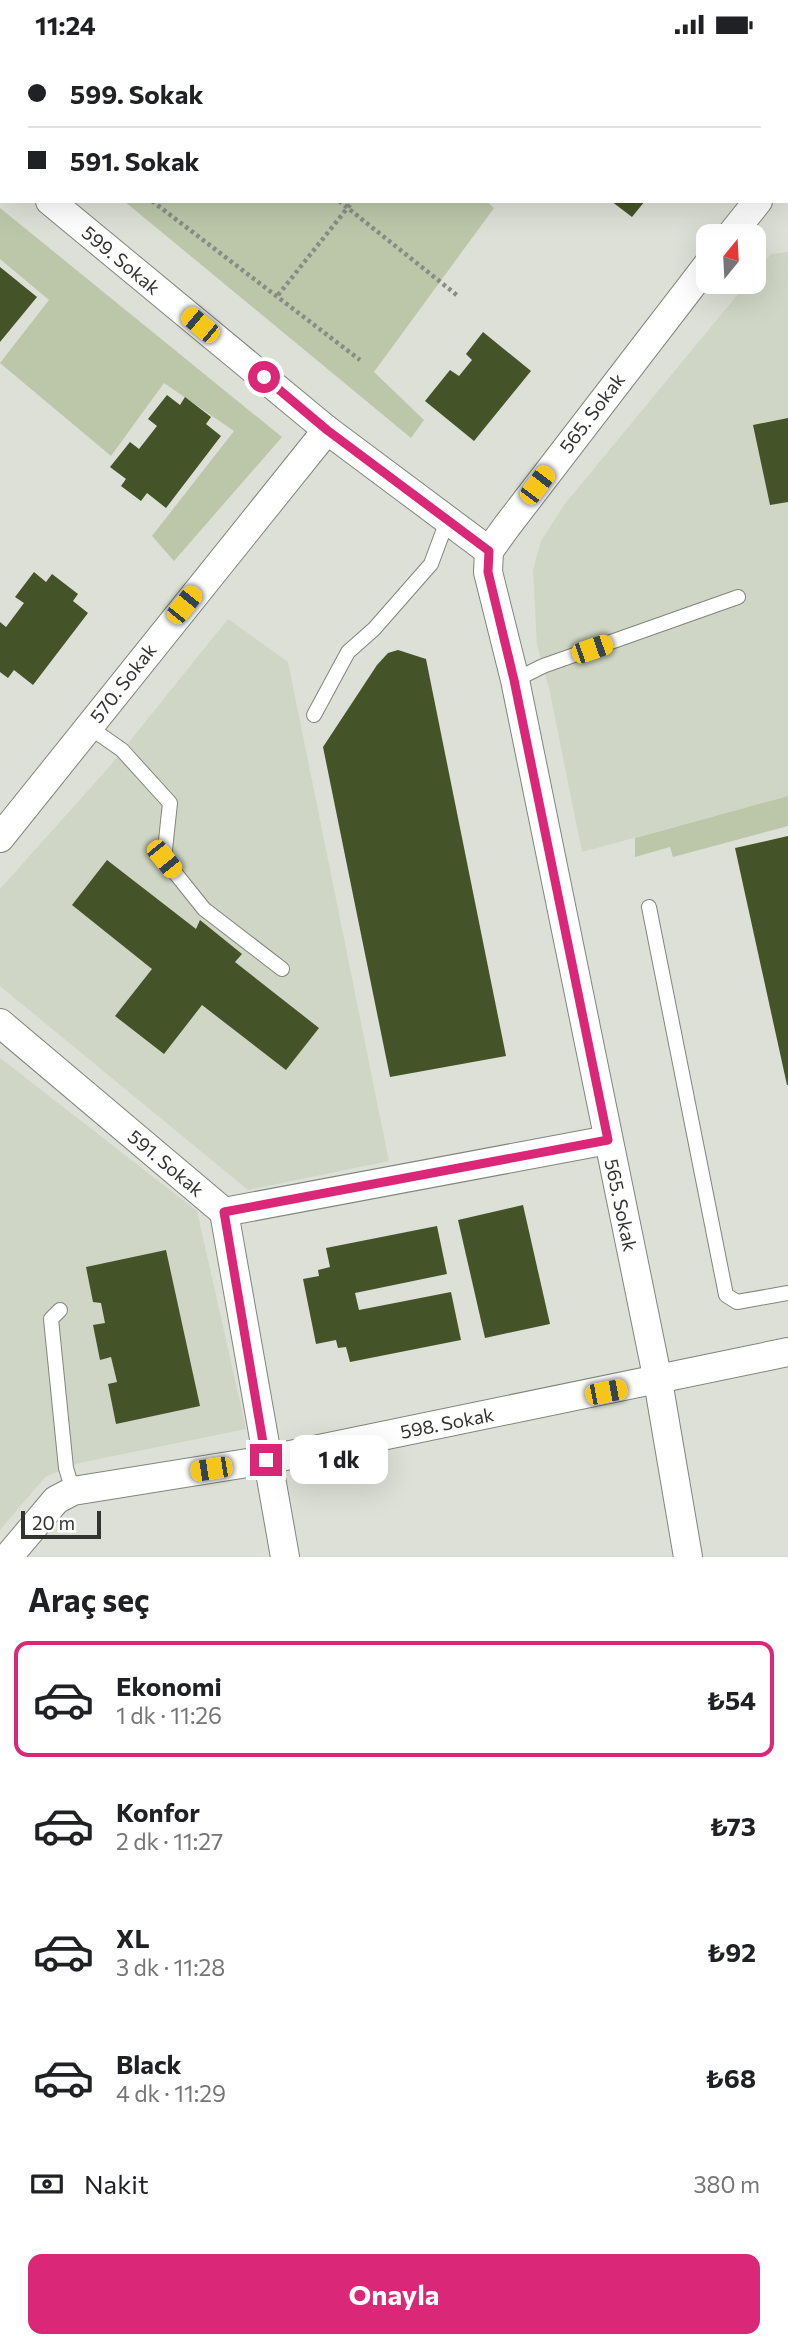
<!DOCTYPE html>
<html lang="tr">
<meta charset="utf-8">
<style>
:root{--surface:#fff;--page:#f6f6f6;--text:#202124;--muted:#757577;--line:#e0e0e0;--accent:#db2777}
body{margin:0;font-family:Commissioner,sans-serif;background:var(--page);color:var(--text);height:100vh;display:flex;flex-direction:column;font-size:26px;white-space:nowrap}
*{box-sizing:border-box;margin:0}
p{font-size:23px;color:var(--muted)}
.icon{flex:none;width:38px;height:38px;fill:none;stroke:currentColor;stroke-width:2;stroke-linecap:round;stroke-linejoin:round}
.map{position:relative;height:1508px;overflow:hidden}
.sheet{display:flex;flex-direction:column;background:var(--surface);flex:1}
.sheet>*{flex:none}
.banner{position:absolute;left:0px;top:0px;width:789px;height:154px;box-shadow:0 7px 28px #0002;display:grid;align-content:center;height:154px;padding:0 28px;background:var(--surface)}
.needle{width:46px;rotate:18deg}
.fabs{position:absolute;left:696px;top:175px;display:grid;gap:14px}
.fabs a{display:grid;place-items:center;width:70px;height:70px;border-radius:14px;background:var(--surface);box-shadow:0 7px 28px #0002;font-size:35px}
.scale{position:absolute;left:21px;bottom:18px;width:80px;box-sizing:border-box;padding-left:7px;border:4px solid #323430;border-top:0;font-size:19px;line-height:24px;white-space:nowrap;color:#323430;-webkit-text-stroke:5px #fff;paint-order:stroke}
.end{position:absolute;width:32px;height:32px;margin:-16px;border:9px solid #db2777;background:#fff;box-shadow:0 0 0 4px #fff}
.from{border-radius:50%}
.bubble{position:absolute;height:49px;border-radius:14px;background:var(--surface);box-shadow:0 7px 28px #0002;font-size:23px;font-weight:700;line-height:49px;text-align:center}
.car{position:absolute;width:21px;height:42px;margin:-21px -10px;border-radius:9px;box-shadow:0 0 5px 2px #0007;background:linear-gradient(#f5c518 24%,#345 0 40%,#f5c518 0 76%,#345 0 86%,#f5c518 0)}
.banner b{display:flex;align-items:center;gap:24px;height:66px;font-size:26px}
.banner b+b{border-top:2px solid var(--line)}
.banner i{width:18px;height:18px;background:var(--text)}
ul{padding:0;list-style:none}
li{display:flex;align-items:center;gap:21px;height:116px;margin:0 14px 10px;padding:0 14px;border:4px solid transparent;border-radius:14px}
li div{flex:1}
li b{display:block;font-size:26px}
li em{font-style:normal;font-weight:700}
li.selected{border-color:var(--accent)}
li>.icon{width:63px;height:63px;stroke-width:1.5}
h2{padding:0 28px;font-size:32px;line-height:84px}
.pay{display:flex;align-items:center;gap:18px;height:77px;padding:0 28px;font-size:26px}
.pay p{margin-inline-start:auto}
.cta{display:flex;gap:14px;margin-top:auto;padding:14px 28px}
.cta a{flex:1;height:80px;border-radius:14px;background:var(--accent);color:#fff;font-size:28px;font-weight:700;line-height:80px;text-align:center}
.status{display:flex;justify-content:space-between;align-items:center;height:49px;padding:0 35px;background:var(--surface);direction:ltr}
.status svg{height:19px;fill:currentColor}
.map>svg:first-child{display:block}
.built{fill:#cfd6c5}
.green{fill:#bcc7aa}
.building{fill:#455328}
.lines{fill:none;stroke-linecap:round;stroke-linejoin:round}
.service-casing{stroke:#81857b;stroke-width:16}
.minor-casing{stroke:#81857b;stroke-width:30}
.primary-casing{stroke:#fff;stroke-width:40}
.path{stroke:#898c85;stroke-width:4.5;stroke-dasharray:3.5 3.5;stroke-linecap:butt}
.service{stroke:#fff;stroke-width:14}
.minor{stroke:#fff;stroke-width:28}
.primary{stroke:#d9ebaf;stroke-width:38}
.route{stroke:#db2777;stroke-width:9}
.labels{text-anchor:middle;stroke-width:7;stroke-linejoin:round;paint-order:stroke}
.street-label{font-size:19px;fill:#323430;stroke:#fff}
</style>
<div class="status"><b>11:24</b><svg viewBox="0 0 49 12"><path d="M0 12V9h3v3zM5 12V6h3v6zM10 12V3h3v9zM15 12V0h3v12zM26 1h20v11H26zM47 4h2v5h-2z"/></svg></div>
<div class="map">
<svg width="788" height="1508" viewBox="0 0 788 1508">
<rect width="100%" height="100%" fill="#dde0d6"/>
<g class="built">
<path d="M788 203V747L582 803 549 639 537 596 533 521 541 492 564 456 748 233H754V225L771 205Z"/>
<path d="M228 570 288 613 389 1112 248 1141 0 937V840L109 718Z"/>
<path d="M0 1009 197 1162 246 1380 79 1414 45 1428 0 1481Z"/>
</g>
<g class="green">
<path d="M126 0H302L304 2H124Z"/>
<path d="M124 152H486L494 159 374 323 424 371 411 389Z"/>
<path d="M0 159 282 388 174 512 152 487 234 382 164 334 111 407 0 314 49 251 0 210Z"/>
<path d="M788 747V777L673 808 670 798 635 808V789Z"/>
</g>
<g class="building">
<path d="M611 152H645L632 168Z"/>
<path d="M0 218 37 248 0 293Z"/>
<path d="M483 283 531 322 474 392 425 352 450 321 459 327 472 311 466 305Z"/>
<path d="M167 346 180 356 185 348 211 368 206 375 221 387 166 459 147 444 141 452 121 437 126 430 110 418 130 393 139 400 157 377 148 370Z"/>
<path d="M788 369V453L770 456 753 376Z"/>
<path d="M34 523 46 533 52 525 78 545 73 552 88 564 33 636 14 621 8 629 0 623V573L6 578 24 554 15 548Z"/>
<path d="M398 601 426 610 506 1007 390 1028 323 698 377 616 388 604Z"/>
<path d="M788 787V1036H787L735 799Z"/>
<path d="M107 811 196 880 200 871 242 905 235 913 319 979 286 1021 202 956 164 1005 115 967 152 920 72 856Z"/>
<path d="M523 1156 550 1275 485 1289 458 1171Z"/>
<path d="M437 1177 447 1225 355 1244 359 1261 451 1243 461 1291 350 1313 346 1298 338 1299 336 1291 316 1295 303 1230 319 1227 318 1221 330 1218 326 1199Z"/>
<path d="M166 1201 200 1357 116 1375 108 1335 117 1333 111 1308 100 1311 93 1276 105 1274 101 1254 93 1253 86 1218Z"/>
</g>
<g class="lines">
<defs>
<g id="service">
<path d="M515 631 543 617 738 548"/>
<path d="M314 666 348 603 374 580 431 515 447 472"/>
<path d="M89 678 122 701 170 754 164 810 204 860 282 920"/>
<path d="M649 858 726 1246 737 1253 788 1244"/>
<path d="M60 1261 51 1270 66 1419 73 1442"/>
</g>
<g id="minor">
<path d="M0 111 2 112"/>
<path d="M788 116V115"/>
<path d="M50 152 327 381 489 502"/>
<path d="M730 187 758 152"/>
<path d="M0 789 327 381"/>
<path d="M0 974 224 1163 285 1508"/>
<path d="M224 1163 608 1091"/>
<path d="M8 1508 56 1451 73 1442 266 1411 788 1303"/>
<path d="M688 1508 658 1332 515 631 488 523 489 502 507 477 709 214"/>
</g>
<g id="primary">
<path d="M698 0 700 2"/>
<path d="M788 72V73"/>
</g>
</defs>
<use href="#service" class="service-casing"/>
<use href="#minor" class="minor-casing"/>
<use href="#primary" class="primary-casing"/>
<g class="path">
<path d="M151 0 153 2"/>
<path d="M600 0 602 2"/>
<path d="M250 2 252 0"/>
<path d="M152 152 360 311"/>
<path d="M339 152 458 247"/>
<path d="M278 246 353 152"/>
</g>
<use href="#service" class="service"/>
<use href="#minor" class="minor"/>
<use href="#primary" class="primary"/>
</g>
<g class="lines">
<path class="route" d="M264 328 327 381 489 502 488 523 514 631 608 1091 224 1163 266 1411"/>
</g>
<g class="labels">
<g class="street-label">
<text transform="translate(121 211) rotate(40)" y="7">599. Sokak</text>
<text transform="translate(592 364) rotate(-53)" y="7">565. Sokak</text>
<text transform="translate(123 634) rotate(-52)" y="7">570. Sokak</text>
<text transform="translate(166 1114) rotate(40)" y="7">591. Sokak</text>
<text transform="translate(621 1156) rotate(78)" y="7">565. Sokak</text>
<text transform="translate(447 1374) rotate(-11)" y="7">598. Sokak</text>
</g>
</g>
</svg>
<div class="fabs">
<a><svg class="needle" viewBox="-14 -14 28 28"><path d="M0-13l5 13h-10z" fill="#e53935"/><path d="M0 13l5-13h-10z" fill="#757577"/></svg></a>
</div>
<div class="scale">20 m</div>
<i class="end from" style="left:264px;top:328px"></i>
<i class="end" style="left:266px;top:1411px"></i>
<div class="bubble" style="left:290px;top:1386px;width:98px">1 dk</div>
<i class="car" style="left:200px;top:276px;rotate:310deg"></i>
<i class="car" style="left:537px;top:436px;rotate:37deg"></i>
<i class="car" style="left:184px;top:556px;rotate:39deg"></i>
<i class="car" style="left:592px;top:600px;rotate:71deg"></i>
<i class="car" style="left:164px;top:810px;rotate:141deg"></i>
<i class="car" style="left:606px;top:1343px;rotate:79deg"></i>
<i class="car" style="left:211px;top:1420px;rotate:261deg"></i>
<div class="banner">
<b><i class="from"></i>599. Sokak</b>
<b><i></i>591. Sokak</b>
</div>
</div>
<section class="sheet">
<h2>Araç seç</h2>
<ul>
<li class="selected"><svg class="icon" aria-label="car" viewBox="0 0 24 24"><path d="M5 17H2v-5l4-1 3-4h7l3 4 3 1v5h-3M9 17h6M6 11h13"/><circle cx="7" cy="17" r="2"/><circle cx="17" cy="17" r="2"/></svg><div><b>Ekonomi</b><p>1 dk · 11:26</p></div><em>₺54</em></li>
<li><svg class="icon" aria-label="car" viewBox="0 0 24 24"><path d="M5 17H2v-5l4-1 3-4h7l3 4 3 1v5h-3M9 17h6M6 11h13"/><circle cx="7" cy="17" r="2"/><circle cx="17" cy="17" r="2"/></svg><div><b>Konfor</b><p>2 dk · 11:27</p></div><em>₺73</em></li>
<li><svg class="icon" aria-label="car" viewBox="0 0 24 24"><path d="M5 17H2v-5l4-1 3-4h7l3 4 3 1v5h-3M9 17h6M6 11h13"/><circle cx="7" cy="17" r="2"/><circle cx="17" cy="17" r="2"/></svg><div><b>XL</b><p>3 dk · 11:28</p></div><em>₺92</em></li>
<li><svg class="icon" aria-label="car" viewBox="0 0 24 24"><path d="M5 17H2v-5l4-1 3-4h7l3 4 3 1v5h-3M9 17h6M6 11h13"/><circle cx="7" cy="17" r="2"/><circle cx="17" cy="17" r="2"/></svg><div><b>Black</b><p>4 dk · 11:29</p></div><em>₺68</em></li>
</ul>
<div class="pay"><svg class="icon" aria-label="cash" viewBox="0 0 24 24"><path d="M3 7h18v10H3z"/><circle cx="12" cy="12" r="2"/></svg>Nakit<p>380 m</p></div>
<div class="cta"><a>Onayla</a></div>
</section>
